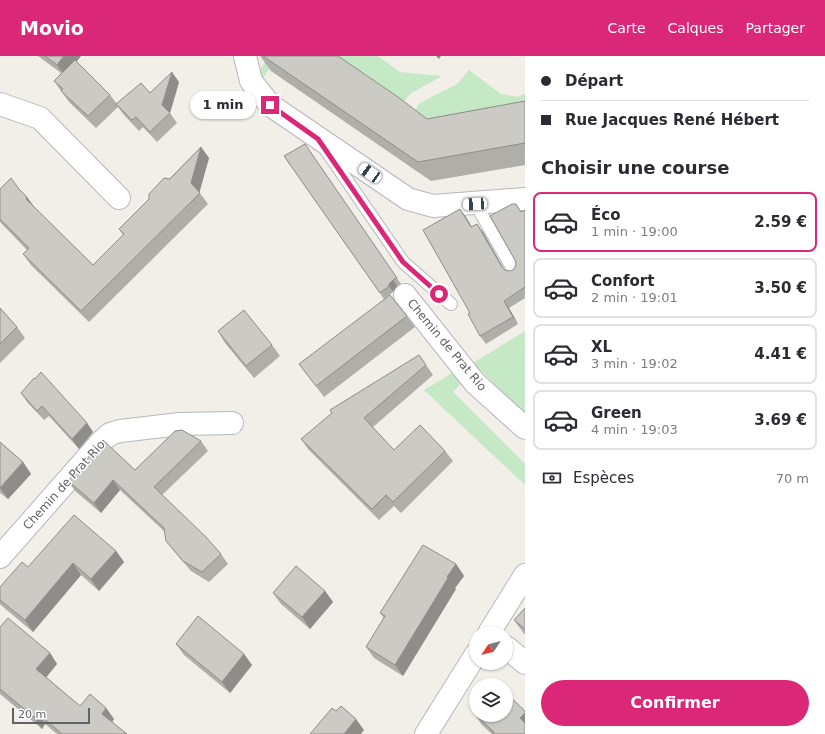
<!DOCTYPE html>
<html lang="fr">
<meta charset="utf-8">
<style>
:root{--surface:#fff;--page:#f2f2f3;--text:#2b2b33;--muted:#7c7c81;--line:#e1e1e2;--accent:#db2777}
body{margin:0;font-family:"DejaVu Sans",sans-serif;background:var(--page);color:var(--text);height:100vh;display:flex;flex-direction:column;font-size:15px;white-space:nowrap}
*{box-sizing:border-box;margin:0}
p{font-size:13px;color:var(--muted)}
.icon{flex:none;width:22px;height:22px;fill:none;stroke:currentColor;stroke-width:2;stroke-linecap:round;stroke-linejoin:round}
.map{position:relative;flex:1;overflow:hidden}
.drawer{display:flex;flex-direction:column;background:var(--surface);width:300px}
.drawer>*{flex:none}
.banner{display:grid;align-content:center;height:88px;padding:0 16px;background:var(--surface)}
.needle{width:26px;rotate:235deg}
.tools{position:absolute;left:469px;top:570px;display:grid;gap:8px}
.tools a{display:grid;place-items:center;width:44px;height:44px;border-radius:50%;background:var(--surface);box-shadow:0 1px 3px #0004;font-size:20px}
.scale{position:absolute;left:12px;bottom:10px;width:78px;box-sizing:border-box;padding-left:4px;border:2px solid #5f6368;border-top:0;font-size:11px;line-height:14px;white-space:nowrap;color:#5f6368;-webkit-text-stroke:3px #fff;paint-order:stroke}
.end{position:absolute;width:18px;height:18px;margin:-9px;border:5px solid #db2777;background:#fff;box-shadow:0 0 0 2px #fff}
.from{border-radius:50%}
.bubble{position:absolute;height:28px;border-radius:14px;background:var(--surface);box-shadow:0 1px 3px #0004;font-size:13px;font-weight:600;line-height:28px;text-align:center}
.car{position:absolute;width:12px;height:24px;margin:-12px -6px;border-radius:5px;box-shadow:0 0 3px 1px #0007;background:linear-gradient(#fff 24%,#345 0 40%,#fff 0 76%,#345 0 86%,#fff 0)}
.banner b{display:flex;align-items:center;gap:14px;height:38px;font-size:15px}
.banner b+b{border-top:1px solid var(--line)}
.banner i{width:10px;height:10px;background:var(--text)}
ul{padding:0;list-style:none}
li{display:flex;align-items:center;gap:12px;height:60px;margin:0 8px 6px;padding:0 8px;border:2px solid var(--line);border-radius:8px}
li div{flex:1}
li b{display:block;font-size:15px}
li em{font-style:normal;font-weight:600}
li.on{border-color:var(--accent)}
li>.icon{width:36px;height:36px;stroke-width:1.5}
h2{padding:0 16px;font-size:18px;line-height:48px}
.pay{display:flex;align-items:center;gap:10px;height:44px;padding:0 16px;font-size:15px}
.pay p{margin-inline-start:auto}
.action{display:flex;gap:8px;margin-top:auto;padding:8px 16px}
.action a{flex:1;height:46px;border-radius:24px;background:var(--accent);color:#fff;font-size:16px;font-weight:600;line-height:46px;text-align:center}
header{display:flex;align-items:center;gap:24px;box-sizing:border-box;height:56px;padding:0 20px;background:var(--accent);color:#fff}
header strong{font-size:19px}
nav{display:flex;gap:22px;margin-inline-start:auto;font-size:14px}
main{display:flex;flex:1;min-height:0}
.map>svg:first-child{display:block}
.green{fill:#c5e8c5}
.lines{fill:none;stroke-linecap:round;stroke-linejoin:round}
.service-casing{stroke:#b5b8bc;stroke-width:14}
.minor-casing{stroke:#b5b8bc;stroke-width:24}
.service{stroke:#fff;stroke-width:12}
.minor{stroke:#fff;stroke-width:22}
.wall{fill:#afaea9}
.shaded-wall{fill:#8f8d8a}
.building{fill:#cccac5;stroke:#8f8d8a}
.route{stroke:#db2777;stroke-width:5}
.labels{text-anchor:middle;stroke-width:3;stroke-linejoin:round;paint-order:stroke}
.street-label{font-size:12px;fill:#5f6368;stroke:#fff}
</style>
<header>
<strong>Movio</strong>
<nav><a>Carte</a><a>Calques</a><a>Partager</a></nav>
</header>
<main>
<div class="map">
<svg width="525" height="678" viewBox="0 0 525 678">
<rect width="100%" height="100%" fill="#f1efe8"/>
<g class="green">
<path d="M269 0H278L263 22 257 18Z"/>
<path d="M328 0H378L400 16 442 20 411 37 401 49Z"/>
<path d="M469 14 501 38 518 41 525 37V64L441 79 412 58 420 47 457 28Z"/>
<path d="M525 275V358L473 307Z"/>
<path d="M452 317 461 327 453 336 525 408V429L424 334Z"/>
</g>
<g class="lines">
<defs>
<g id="service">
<path d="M326 94 403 206 451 248"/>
<path d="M475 147 514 215"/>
</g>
<g id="minor">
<path d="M245 0 251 25 270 49 408 143 433 150 525 143"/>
<path d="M0 48 40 62 119 142"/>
<path d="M405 239 475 327 525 372"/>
<path d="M0 501 102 385 110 378 120 375 180 368 232 367"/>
<path d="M489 577 525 519"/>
<path d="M506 591 525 607"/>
<path d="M426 678 476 598"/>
</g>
</defs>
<use href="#service" class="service-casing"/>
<use href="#minor" class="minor-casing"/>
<use href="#service" class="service"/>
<use href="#minor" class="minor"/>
</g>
<g class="wall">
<path d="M38 0H81L76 6 110 39 117 48 179 26 170 57 177 67 157 86 143 71 139 75 124 59 118 51 96 72 69 46 54 25 61 17Z"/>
<path d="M260 0H338L427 63 525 45V109L431 125 271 15Z"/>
<path d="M305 88 401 228 397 230 394 234 393 236 384 243 284 100Z"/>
<path d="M201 91 209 102 199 136 208 148 89 266 31 209 23 198 27 194 0 166V133H19L34 151 93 209 123 179 119 173Z"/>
<path d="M516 148 521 156 525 154V242L509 252 518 268 486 288 480 280 470 257 466 161 472 171 483 176 504 213 505 214 509 215 513 214 515 211 516 208 515 204Z"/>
<path d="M0 252 17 271 25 282 0 307Z"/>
<path d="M407 260 415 271 324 341 299 308Z"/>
<path d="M218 275 272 289 280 300 254 322 225 287Z"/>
<path d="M419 299 433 319 373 371 394 394 445 395 453 405 401 457 394 450 379 464 308 393 301 383Z"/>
<path d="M21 337 87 367 93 376 79 393 49 360 44 364 27 346Z"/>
<path d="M201 385 208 395 162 439 221 498 228 508 209 526 191 515 174 495 166 485 165 476 120 434 101 457 75 435 68 425 135 414Z"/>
<path d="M0 386 23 406 31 418 8 443 0 437Z"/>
<path d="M116 495 124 506 99 535 81 519 33 576 2 550 0 548V531L28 511Z"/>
<path d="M456 508 464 520 455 532 456 533 403 620 374 602 366 591 384 562 380 557Z"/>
<path d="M325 535 333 546 310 573 281 548 273 537Z"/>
<path d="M525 552V579L514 564Z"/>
<path d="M0 571 50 597 57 608 46 621 80 650 106 652 114 663 112 666 127 678H57L45 668 42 673 0 638Z"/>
<path d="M176 588 244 598 252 609 230 637 184 599Z"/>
<path d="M474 657 525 678H492L482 669Z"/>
</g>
<g class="shaded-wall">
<path d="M64 0H81L65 20 57 9Z"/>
<path d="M436 0H441L439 3Z"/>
<path d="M172 16 179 26 170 57 162 49Z"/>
<path d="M201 91 209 102 199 138 191 127Z"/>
<path d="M27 141 35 152 26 143Z"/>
<path d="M460 153 466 161 476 179 471 171Z"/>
<path d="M477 168 483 176 507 219 502 211Z"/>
<path d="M393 224 397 230 394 234 393 236 389 230V228Z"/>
<path d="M504 245 509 252 518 268 513 261Z"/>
<path d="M87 367 93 376 79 393 72 383Z"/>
<path d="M23 406 31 418 8 443 0 432Z"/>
<path d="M113 424 120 434 101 457 94 447Z"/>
<path d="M116 495 124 506 99 535 91 523Z"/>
<path d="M73 507 81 519 33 576 25 564Z"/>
<path d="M456 508 464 520 455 532 456 533 403 620 395 609 447 521Z"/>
<path d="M325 535 333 546 310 573 302 561Z"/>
<path d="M50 597 57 608 44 624 36 613Z"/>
<path d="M244 598 252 609 230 637 222 626Z"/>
<path d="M106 652 114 663 110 669 102 658Z"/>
<path d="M38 657 45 668 42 673 34 661Z"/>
<path d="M525 657V669L520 662Z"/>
<path d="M356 663 364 674 361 678H344Z"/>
</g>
<g class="building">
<path d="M45 0H64L57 9Z"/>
<path d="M263 0H338L398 41 427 63 525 45V87L418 106Z"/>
<path d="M75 4 110 39 88 60 61 35 63 33 54 25Z"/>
<path d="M172 16 162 49 170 57 150 76 136 61 132 64 116 48 141 27 150 37Z"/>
<path d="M305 88 397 222 393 224 389 228V230L380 237 284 100Z"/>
<path d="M201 91 191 127 200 137 81 255 23 198 29 192 0 163V133L11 122 19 133 27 141 26 143 93 209 124 178 119 173 149 143V138L164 122 170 123Z"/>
<path d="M512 148H516L521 156 525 154V231L504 245 513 261 480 280 468 258 470 257 423 174 460 153 471 171 477 168 502 211 505 214 509 215 513 214 515 211 516 208 515 204 490 160Z"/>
<path d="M390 239 407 260 316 330 299 308Z"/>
<path d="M0 252 17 271 0 288Z"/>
<path d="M244 254 272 289 246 310 218 275Z"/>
<path d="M419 299 426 309 364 362 394 394 420 369 445 395 393 446 386 439 372 453 301 383 332 357 330 354Z"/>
<path d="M41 316 87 367 72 383 42 350 37 355 21 337 34 322 35 323Z"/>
<path d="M182 374 201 385 154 431 206 481 221 498 202 516 183 505 166 485 164 472 113 424 94 447 68 425 103 384 135 414 175 375Z"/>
<path d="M0 386 23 406 0 432Z"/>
<path d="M74 459 116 495 91 523 73 507 25 564 0 544V531L22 506 28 511Z"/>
<path d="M423 489 456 508 447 521 448 522 395 609 366 591 385 560 380 557Z"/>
<path d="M296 510 325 535 302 561 273 537Z"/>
<path d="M525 552V573L514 564Z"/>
<path d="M198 560 244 598 222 626 176 588Z"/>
<path d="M8 562 50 597 36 613 80 650 90 638 106 652 102 658 127 678H62L38 657 34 661 0 633V571Z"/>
<path d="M506 637 525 655V657L520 662 525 667V678H493L494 676 476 659H506Z"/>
<path d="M341 650 356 663 344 678H310L332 652 336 655Z"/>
</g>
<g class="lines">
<path class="route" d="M270 49 318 83 403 206 439 238"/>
</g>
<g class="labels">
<g class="street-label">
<text transform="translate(447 289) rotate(50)" y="4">Chemin de Prat Rio</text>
<text transform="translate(64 429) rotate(-48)" y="4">Chemin de Prat Rio</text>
</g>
</g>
</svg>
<div class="tools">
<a><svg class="needle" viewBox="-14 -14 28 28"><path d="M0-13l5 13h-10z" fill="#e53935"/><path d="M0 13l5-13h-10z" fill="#7c7c81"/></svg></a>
<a><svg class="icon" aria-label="layers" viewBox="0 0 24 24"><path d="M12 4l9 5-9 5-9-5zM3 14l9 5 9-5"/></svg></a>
</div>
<div class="scale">20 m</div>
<i class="end from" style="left:439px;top:238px"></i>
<i class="end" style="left:270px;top:49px"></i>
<div class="bubble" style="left:190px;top:35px;width:66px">1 min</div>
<i class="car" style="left:370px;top:117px;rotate:304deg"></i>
<i class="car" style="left:475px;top:148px;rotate:267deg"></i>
</div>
<section class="drawer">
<div class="banner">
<b><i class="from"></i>Départ</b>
<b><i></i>Rue Jacques René Hébert</b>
</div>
<h2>Choisir une course</h2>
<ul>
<li class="on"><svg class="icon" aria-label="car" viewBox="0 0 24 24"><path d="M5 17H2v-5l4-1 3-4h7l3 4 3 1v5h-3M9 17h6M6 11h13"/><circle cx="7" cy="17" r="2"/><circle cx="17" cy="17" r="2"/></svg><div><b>Éco</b><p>1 min · 19:00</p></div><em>2.59 €</em></li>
<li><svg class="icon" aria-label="car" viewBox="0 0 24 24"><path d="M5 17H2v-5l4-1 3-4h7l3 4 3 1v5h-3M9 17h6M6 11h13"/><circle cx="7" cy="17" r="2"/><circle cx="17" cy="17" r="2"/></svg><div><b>Confort</b><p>2 min · 19:01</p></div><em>3.50 €</em></li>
<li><svg class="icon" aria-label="car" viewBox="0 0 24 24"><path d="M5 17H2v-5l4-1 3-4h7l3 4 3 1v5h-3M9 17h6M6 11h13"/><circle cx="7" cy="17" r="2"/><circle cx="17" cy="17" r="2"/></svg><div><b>XL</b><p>3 min · 19:02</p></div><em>4.41 €</em></li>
<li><svg class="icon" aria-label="car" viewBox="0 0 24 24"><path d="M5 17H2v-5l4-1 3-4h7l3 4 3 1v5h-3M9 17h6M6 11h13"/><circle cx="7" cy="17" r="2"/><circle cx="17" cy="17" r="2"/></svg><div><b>Green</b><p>4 min · 19:03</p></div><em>3.69 €</em></li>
</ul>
<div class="pay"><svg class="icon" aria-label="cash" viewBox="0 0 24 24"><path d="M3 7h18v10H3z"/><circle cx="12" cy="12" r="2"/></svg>Espèces<p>70 m</p></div>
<div class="action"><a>Confirmer</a></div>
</section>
</main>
